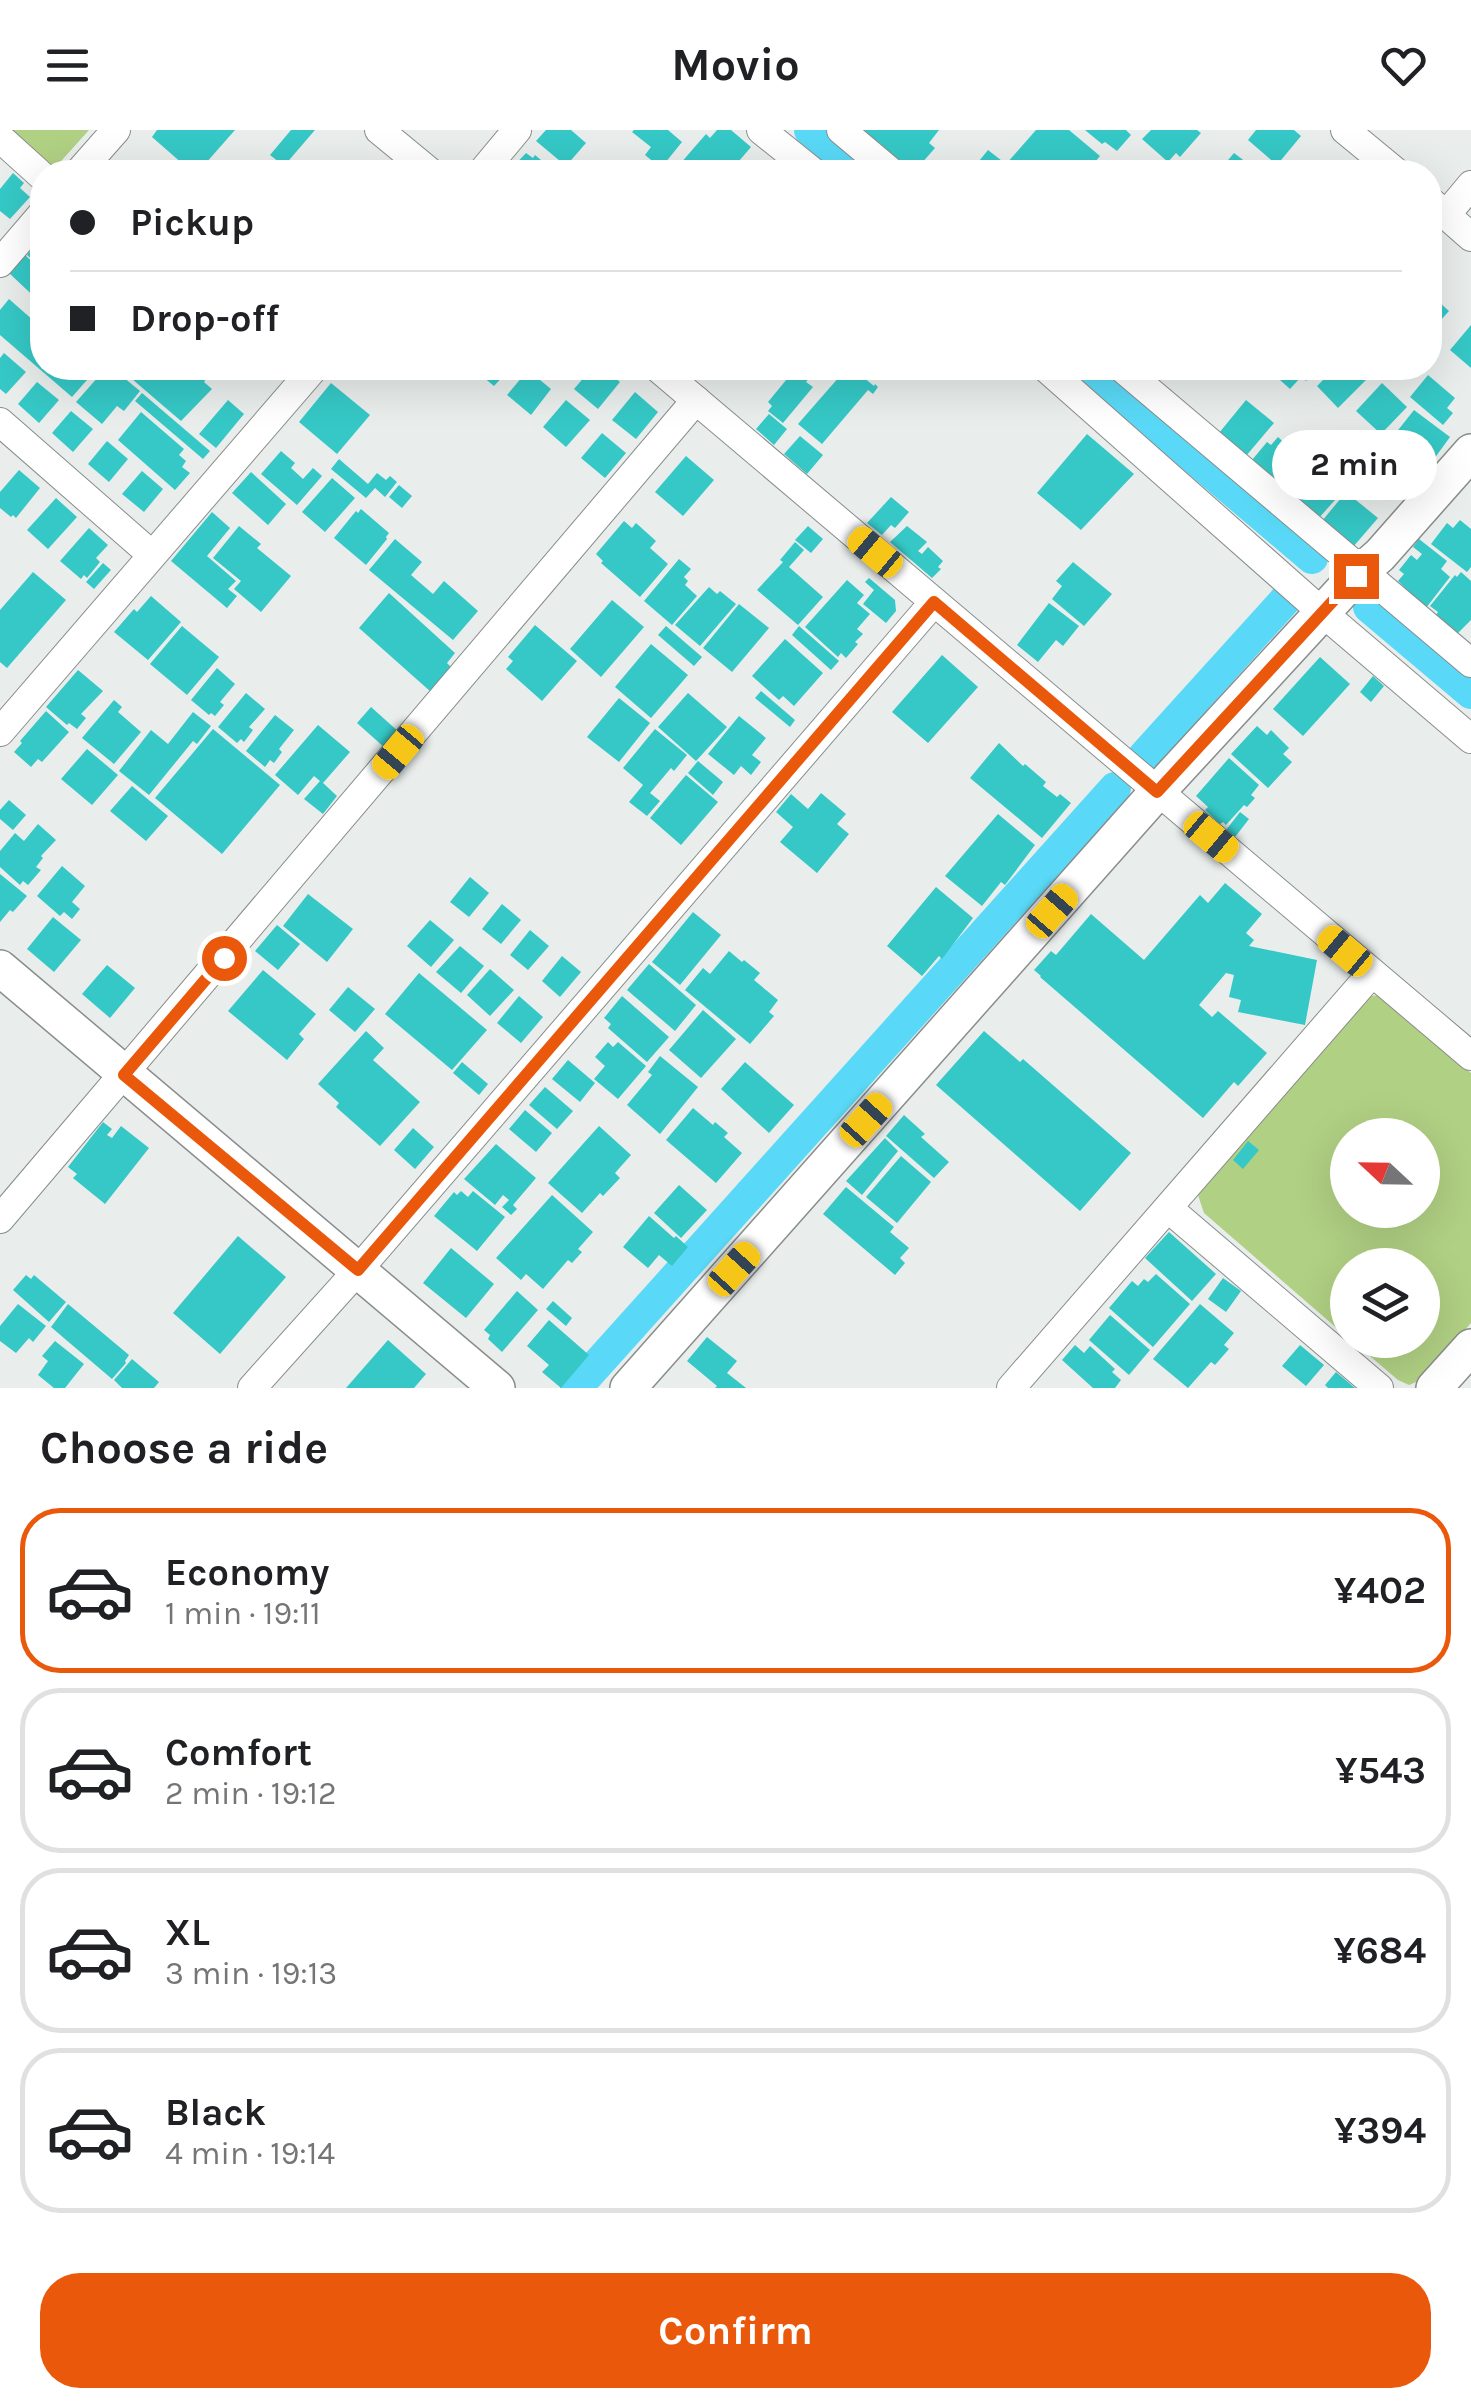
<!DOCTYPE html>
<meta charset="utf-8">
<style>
:root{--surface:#fff;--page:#f2f2f2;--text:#202124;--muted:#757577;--line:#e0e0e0;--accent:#ea580c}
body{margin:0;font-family:Karla,sans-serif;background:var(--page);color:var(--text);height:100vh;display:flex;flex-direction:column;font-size:38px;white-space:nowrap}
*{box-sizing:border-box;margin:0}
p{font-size:32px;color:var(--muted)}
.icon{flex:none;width:55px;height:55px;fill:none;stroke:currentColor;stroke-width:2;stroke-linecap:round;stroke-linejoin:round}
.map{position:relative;height:1258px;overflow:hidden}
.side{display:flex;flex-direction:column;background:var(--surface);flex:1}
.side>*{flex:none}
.banner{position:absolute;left:30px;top:30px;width:1412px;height:220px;border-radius:40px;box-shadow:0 10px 40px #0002;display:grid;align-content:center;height:220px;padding:0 40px;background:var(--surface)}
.needle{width:65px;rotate:292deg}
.tools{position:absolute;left:1330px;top:988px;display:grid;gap:20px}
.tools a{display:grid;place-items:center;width:110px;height:110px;border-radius:50%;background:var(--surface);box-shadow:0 10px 40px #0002;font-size:50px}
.end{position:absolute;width:45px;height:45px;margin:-22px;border:12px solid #ea580c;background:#fff;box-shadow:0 0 0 5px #fff}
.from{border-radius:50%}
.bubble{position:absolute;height:70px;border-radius:35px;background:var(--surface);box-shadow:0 10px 40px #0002;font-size:32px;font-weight:700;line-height:70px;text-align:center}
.car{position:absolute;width:30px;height:60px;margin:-30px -15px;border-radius:12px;box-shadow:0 0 8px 2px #0007;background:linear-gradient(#f5c518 24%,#345 0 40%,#f5c518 0 76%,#345 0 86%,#f5c518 0)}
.banner b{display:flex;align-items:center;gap:35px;height:95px;font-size:38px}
.banner b+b{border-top:2px solid var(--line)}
.banner i{width:25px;height:25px;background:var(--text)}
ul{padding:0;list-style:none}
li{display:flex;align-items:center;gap:30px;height:165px;margin:0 20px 15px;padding:0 20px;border:5px solid var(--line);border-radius:40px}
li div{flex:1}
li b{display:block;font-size:38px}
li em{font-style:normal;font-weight:700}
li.active{border-color:var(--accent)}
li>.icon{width:90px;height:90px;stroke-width:1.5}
h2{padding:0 40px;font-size:45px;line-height:120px}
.action{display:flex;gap:20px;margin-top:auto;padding:20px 40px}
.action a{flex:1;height:115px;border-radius:40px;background:var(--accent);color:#fff;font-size:40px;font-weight:700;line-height:115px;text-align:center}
header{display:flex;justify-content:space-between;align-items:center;height:130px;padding:0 40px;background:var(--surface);font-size:45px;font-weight:700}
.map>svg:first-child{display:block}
.green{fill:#b0d083;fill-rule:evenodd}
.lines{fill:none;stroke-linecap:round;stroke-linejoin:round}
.canal{stroke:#59d9f7;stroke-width:32}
.building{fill:#35c8c6}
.minor-casing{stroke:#888d8b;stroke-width:30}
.tertiary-casing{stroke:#888d8b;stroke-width:38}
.minor{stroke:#fff;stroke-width:28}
.tertiary{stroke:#fff;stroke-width:35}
.route{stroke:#ea580c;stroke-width:12}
</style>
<header><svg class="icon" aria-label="menu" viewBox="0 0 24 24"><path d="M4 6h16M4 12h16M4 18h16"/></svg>Movio<svg class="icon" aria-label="heart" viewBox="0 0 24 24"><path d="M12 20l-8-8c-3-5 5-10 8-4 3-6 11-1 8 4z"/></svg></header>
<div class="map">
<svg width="1471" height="1258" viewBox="0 0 1471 1258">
<rect width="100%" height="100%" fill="#e9eeec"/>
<g class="green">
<path d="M9 0H89L54 39Z"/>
<path d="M1381 865 1471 943V1193L1421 1250 1409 1255 1398 1250 1351 1210H1422V1135H1348L1347 1207 1204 1083 1197 1062 1369 866ZM1348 1005H1422V1080H1348Z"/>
</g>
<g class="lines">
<g class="canal">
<path d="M810 0 860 42"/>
<path d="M1088 238 1312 428"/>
<path d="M1369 477 1471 563"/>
<path d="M1144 626 1286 469"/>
<path d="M576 1258 1115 658"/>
</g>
</g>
<g class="building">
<path d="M157 0H235L198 42H192L152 7Z"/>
<path d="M291 0H315L284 36 270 25Z"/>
<path d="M546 0H571L586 13 566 36 536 11Z"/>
<path d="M634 0H668L682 12 661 38 645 25 651 17 632 2Z"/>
<path d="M717 0H731L751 17 739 31 742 34 735 42H673L706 4 710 8Z"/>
<path d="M862 0H939L929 13 935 18 914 42 906 40Z"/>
<path d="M1036 0H1069L1100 26 1087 42H983L975 36 988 20 1006 34Z"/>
<path d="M1085 0H1126L1131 5 1117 21 1105 12 1102 14Z"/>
<path d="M1151 0H1197L1201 3 1180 27 1176 23 1168 32 1142 9Z"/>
<path d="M1256 0H1294L1301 6 1277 35 1248 10Z"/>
<path d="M526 23 533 28 535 25 553 40 551 42H508Z"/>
<path d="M1234 23 1259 42H1218Z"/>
<path d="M13 43 24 53 20 58 30 67 10 89 0 81V59Z"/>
<path d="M42 106V174L9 143 25 125 39 138 40 136 27 125Z"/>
<path d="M1430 164 1449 181 1430 202Z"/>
<path d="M9 169 42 198V238H89L94 242 72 267 0 205V180Z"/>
<path d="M1471 195V238L1450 220Z"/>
<path d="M4 223 26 242 6 264 0 259V228Z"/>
<path d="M106 238H112L140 261 124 281 117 276 102 294 76 272Z"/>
<path d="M129 238H200L209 245 204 252 212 259 181 291 125 243Z"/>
<path d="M472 238H507L505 240 507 242 494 256Z"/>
<path d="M592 238H603L620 252 598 279 574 259Z"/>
<path d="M796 238H818L806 252 813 257 783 293 768 281 772 276 768 272Z"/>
<path d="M847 238H852L874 256 875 254 878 257 873 264 868 260 822 314 798 294Z"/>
<path d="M1273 238H1318L1306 251 1301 247 1290 259 1270 241Z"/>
<path d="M1328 238H1362L1370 246 1338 278 1317 256 1326 247 1323 243Z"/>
<path d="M528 240 551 259 531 285 507 265Z"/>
<path d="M1428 245 1455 268 1447 278 1453 283 1443 295 1410 267Z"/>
<path d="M37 252 59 270 39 293 18 274Z"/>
<path d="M331 253 370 285 337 324 299 292Z"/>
<path d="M1382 253 1407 277 1381 304 1356 281Z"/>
<path d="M635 262 658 282 636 309 612 290Z"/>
<path d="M142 263 210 321 203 329 135 271Z"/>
<path d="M228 270 244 284 216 318 199 304Z"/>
<path d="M566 270 590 290 566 317 543 297Z"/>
<path d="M1246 270 1274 293 1246 326 1219 303Z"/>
<path d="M1414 280 1450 307 1426 340 1395 317 1402 308 1395 304Z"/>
<path d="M71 281 93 299 73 322 52 303Z"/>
<path d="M141 282 184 319 179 325 186 331 182 337 190 343 175 360 118 310Z"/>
<path d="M769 284 787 299 774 315 756 299Z"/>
<path d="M602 303 626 323 605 348 581 328Z"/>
<path d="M1087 304 1134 344 1081 400 1037 363Z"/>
<path d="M800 306 823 325 807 344 784 324Z"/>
<path d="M1278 307 1306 333 1286 358 1252 330 1267 312 1271 315Z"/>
<path d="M107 311 128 329 109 352 88 334Z"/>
<path d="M281 321 295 333 291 338 303 349 313 338 322 346 297 375 261 344Z"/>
<path d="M686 326 714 350 683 386 655 362Z"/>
<path d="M339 329 368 354 377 343 386 350 390 346 397 352 385 367 375 358 366 368 331 339Z"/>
<path d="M1312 334 1343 361 1318 389 1296 369 1298 367 1290 360Z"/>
<path d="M19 340 40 358 16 388 13 385 11 387 0 378V362Z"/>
<path d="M142 341 163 359 144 382 122 364Z"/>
<path d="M251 342 286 374 268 395 232 363Z"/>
<path d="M332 348 355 368 325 402 302 382Z"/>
<path d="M399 355 412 366 402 378 389 367Z"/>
<path d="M1346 362 1378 388 1353 417 1322 391Z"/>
<path d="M891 367 909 382 895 398 891 395 882 405 867 393Z"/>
<path d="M56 368 77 387 48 419 27 400Z"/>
<path d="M361 379 389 403 386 407 387 409 366 435 334 408 356 381 358 383Z"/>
<path d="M212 382 230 398 207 426 236 451 228 459 237 466 227 478 171 431Z"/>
<path d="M1460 390 1471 399V437L1467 442 1431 414 1447 393 1453 398Z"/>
<path d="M624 391 632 398 636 393 656 411 650 418 668 434 640 467 601 433 603 431 596 424Z"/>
<path d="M239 396 261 414 257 418 291 446 261 482 234 459 241 451 213 428Z"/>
<path d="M808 396 823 409 811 423 795 410Z"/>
<path d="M907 396 927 412 918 421 922 424 928 417 943 431 938 437 941 439 932 448 890 412Z"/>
<path d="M89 398 108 415 96 428 100 432 87 448 84 445 81 449 60 431Z"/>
<path d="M395 409 422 432 411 445 433 464 444 451 478 481 453 510 369 440Z"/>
<path d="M1419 409 1447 431 1441 439 1450 447 1426 478 1398 451 1404 444 1399 440 1411 425 1417 430 1422 424 1413 417Z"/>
<path d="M795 412 804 420 789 437 823 467 798 495 757 460 783 432 780 430Z"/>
<path d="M679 429 691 439 684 447 688 451 685 455 697 466 672 495 644 471Z"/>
<path d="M1073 432 1112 464 1084 496 1052 469 1062 456 1056 451Z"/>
<path d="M103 433 111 440 94 459 86 452Z"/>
<path d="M33 442 66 470 7 538 0 532V480Z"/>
<path d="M1461 442 1471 451V490L1455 506 1434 488 1438 482 1430 476 1455 445 1457 447Z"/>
<path d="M869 448 895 470 896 481 886 493 863 474 874 460 865 452Z"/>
<path d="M847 450 864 465 857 473 870 484 857 499 863 504 855 512 858 514 846 528 841 523 838 527 805 497Z"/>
<path d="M709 457 717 464 720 461 736 474 700 516 675 495Z"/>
<path d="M389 463 455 523 447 533 452 538 431 562 359 498Z"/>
<path d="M151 466 181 492 148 530 114 502 134 479 137 482Z"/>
<path d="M612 470 644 497 601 547 570 519Z"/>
<path d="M1049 473 1079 496 1063 516 1056 510 1038 532 1017 515Z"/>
<path d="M739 474 769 498 732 542 703 518Z"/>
<path d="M535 495 577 531 542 571 506 539 513 531 508 527Z"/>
<path d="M182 496 219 527 187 565 150 534Z"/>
<path d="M666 496 702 527 694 536 658 505Z"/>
<path d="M799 496 839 531 831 540 792 505Z"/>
<path d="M785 509 823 543 794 576 783 566 779 570 752 546Z"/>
<path d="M651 514 688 545 651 588 615 557Z"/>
<path d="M942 525 978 557 928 613 892 582Z"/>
<path d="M1320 527 1350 554 1303 606 1273 579Z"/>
<path d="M217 538 235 554 220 572 224 575 215 586 211 583 209 585 191 570Z"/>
<path d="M78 540 103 561 81 584 86 588 77 599 69 593 67 595 46 577Z"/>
<path d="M1373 546 1384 556 1371 572 1360 562Z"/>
<path d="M761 561 795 590 790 597 755 568Z"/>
<path d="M246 563 265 579 249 597 253 600 244 612 241 609 237 613 218 597Z"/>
<path d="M688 563 727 597 696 631 658 597Z"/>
<path d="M619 568 650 593 619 632 587 607Z"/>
<path d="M114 570 122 577 118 582 141 602 114 634 82 608Z"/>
<path d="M371 577 400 603 385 618 357 593Z"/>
<path d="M46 581 69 602 42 632 38 629 31 637 14 622 22 613 20 611Z"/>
<path d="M193 582 211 596 197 614 193 611 149 665 119 641 151 600 168 614Z"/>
<path d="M275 585 294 600 279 619 282 622 274 633 270 630 265 637 246 621Z"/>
<path d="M739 586 766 608 752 625 761 632 751 645 741 636 734 645 708 624Z"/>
<path d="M318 595 350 622 323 653 337 666 323 684 304 669 320 651 314 646 298 665 275 645Z"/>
<path d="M1257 596 1267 605 1271 600 1289 618 1283 624 1292 632 1268 658 1231 624Z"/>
<path d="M213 599 280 655 222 724 155 668Z"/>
<path d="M655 599 687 625 674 641 671 638 650 663 660 671 647 686 629 672 643 655 623 638Z"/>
<path d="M999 613 1023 636 1025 634 1046 652 1043 656 1057 667 1060 664 1071 673 1042 708 970 648Z"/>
<path d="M87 619 118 645 92 675 61 649Z"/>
<path d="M1229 628 1259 655 1251 665 1255 668 1247 677 1244 675 1226 695 1223 692 1220 694 1205 680 1208 677 1196 666Z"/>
<path d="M698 631 723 652 713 665 688 643Z"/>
<path d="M686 645 718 672 681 715 650 688Z"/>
<path d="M132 656 168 686 146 711 110 681Z"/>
<path d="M821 663 846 684 837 694 849 704 817 743 780 712 793 697 776 682 791 664 808 679Z"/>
<path d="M9 670 26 685 13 700 0 689V680Z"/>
<path d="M1240 682 1249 689 1235 707 1226 700Z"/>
<path d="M998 684 1035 715 1005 755 1001 752 982 776 945 746Z"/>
<path d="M38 694 56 710 41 726 43 728 36 737 41 740 28 755 23 751 20 755 0 737V721L15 703 24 711Z"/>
<path d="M62 736 85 756 72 772 80 779 72 789 64 782 60 786 37 766Z"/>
<path d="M0 744 27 766 13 782 10 780 0 792Z"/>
<path d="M470 747 489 763 469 787 450 772Z"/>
<path d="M1225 753 1262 784 1246 803 1254 810 1249 816 1317 830 1305 895 1238 882 1241 870 1229 867 1234 845 1226 843 1199 875 1212 887 1218 881 1267 923 1238 956 1234 952 1203 988 1040 847 1041 846 1034 840 1051 821 1056 825 1091 784 1144 830 1200 765 1208 773Z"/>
<path d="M936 757 973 788 942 829 939 826 922 846 887 816Z"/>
<path d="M308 764 353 799 327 832 283 796Z"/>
<path d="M502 774 521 790 501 814 482 799Z"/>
<path d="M693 782 721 805 680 855 652 832Z"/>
<path d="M53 787 81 810 54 842 27 819Z"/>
<path d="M430 790 454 810 431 837 407 816Z"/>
<path d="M277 795 300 814 278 840 255 821Z"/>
<path d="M530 800 549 816 528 840 510 825Z"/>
<path d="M460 816 484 836 461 863 436 842Z"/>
<path d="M729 821 742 832 744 830 760 843 754 850 778 870 769 882 774 886 750 914 685 860 703 838 710 844Z"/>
<path d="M562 826 581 842 560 867 542 851Z"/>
<path d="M649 834 696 875 675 901 627 860Z"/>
<path d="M107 835 135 858 110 888 82 864Z"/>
<path d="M490 839 514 860 490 886 467 865Z"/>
<path d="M263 840 316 884 299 904 304 909 287 930 228 881Z"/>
<path d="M419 843 487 900 452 940 385 884Z"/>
<path d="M348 857 375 879 355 902 329 880Z"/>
<path d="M519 866 543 887 521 913 497 893Z"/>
<path d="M622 866 669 907 647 932 608 898 611 894 604 888Z"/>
<path d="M703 880 736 909 701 948 669 920Z"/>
<path d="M366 901 384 918 373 930 420 972 380 1016 336 977 339 973 318 954Z"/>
<path d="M984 901 1020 932 1023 929 1131 1023 1080 1081 936 955Z"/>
<path d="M608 912 613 917 618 912 646 936 618 969 594 949 605 936 595 927Z"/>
<path d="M660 926 698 957 660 1004 627 975 652 945 648 942Z"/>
<path d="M568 930 595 953 580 972 552 949Z"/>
<path d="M462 932 488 954 479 965 453 943Z"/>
<path d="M745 932 794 975 769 1003 721 959Z"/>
<path d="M545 957 573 981 557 999 529 975Z"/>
<path d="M693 978 713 995 715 992 728 1003 724 1007 742 1023 716 1053 666 1010Z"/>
<path d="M525 980 552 1003 536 1022 509 999Z"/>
<path d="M904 985 925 1004 921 1007 949 1032 934 1048 886 1006Z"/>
<path d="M103 992 112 999 107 1005 112 1008 121 996 149 1018 105 1074 73 1048 77 1044 68 1037Z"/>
<path d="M599 996 631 1025 615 1043 620 1048 603 1066 600 1063 582 1083 548 1053Z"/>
<path d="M413 998 434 1017 415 1039 394 1020Z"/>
<path d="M885 1008 898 1021 862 1065 846 1051Z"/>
<path d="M1248 1011 1259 1020 1243 1039 1233 1030Z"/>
<path d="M496 1014 536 1048 513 1075 517 1079 511 1085 502 1077 509 1070 503 1065 495 1075 464 1049Z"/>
<path d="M901 1026 931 1052 897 1093 866 1067Z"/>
<path d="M679 1055 707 1080 681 1108 654 1083Z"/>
<path d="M846 1057 894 1097 890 1102 909 1118 900 1128 905 1133 895 1145 823 1084Z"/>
<path d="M461 1061 468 1067 473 1061 505 1087 477 1121 434 1086 454 1062 457 1065Z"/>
<path d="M552 1065 593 1102 578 1119 582 1122 572 1133 568 1130 543 1159 526 1144 521 1150 496 1128Z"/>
<path d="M649 1086 674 1108 676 1106 688 1117 672 1136 659 1125 648 1138 623 1117Z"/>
<path d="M1169 1102 1216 1144 1192 1171 1145 1128Z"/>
<path d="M238 1106 286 1147 220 1224 173 1183Z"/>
<path d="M451 1118 494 1154 466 1188 423 1153Z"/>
<path d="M1156 1144 1190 1174 1153 1217 1109 1178 1132 1151 1138 1156 1144 1149 1148 1152Z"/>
<path d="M26 1145 31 1149 34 1145 66 1172 49 1192 13 1160Z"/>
<path d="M1223 1148 1241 1161 1226 1182 1208 1169Z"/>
<path d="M517 1161 538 1180 502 1222 488 1209 490 1205 484 1200Z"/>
<path d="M553 1171 572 1188 566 1196 546 1179Z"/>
<path d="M18 1174 46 1196 33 1212 29 1208 16 1223 0 1211V1196Z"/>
<path d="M68 1174 129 1225 125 1231 126 1233 112 1249 51 1197Z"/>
<path d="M1200 1174 1234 1203 1224 1215 1229 1219 1215 1235 1211 1232 1188 1258 1153 1229Z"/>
<path d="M1110 1185 1150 1220 1129 1245 1089 1210Z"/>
<path d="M549 1190 589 1225 561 1258 542 1242 549 1235 527 1216Z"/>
<path d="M707 1207 737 1231 727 1243 746 1258H715L717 1256 687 1231Z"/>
<path d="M388 1210 426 1244 414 1258H346Z"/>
<path d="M55 1211 84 1234 65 1258H54L38 1245 48 1231 42 1226Z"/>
<path d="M1075 1215 1084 1223 1090 1216 1115 1239 1112 1242 1121 1250 1115 1258H1093L1062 1230Z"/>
<path d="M1300 1215 1324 1235 1306 1256 1282 1236Z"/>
<path d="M132 1229 159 1252 154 1258H122L114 1250Z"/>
<path d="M1336 1242 1355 1258H1328L1325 1255Z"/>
</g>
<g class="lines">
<defs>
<g id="minor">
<path d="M379 0 430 42"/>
<path d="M761 0 813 42"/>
<path d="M841 0 891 42"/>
<path d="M1345 0 1396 42"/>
<path d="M0 8 42 46"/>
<path d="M79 42 116 0"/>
<path d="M482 42 517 0"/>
<path d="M1430 71 1471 107"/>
<path d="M1446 85 1471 55"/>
<path d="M0 133 42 84"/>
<path d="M658 238 1471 926"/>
<path d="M1046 238 1323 483 1471 609"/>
<path d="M1122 238 1471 533"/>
<path d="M0 292 152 425"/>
<path d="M0 602 314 238"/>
<path d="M1169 1079 1379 1258"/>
<path d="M0 1089 696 270"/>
<path d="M252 1258 358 1140 934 472"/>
<path d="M1011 1258 1372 843"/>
</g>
<g id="tertiary">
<path d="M0 838 497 1258"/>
<path d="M628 1258 1157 662 1356 446 1380 425 1471 322"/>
<path d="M1434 1258 1471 1217"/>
</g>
</defs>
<use href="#minor" class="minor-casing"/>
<use href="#tertiary" class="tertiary-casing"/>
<use href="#minor" class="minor"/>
<use href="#tertiary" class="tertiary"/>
</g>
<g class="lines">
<path class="route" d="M224 828 124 945 358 1140 934 472 1157 662 1356 446"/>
</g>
</svg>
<div class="tools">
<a><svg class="needle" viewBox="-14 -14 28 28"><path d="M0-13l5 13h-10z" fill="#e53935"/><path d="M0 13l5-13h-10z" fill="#757577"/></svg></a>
<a><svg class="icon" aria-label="layers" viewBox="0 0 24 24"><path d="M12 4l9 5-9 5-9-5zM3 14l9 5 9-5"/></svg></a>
</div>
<i class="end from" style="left:224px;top:828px"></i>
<i class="end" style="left:1356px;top:446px"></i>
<div class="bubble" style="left:1272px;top:300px;width:165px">2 min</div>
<i class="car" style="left:875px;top:422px;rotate:310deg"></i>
<i class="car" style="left:398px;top:622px;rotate:220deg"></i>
<i class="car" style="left:1211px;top:707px;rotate:130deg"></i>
<i class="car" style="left:1052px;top:781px;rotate:41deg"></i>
<i class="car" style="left:1345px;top:821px;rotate:310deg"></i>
<i class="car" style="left:866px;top:990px;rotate:42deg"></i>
<i class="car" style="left:734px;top:1139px;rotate:42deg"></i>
<div class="banner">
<b><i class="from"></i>Pickup</b>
<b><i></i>Drop-off</b>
</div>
</div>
<section class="side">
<h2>Choose a ride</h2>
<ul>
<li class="active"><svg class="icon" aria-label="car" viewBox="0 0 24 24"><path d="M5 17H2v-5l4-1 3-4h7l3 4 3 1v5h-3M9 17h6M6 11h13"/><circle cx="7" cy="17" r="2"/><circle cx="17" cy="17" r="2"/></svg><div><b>Economy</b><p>1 min · 19:11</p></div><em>¥402</em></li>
<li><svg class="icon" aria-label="car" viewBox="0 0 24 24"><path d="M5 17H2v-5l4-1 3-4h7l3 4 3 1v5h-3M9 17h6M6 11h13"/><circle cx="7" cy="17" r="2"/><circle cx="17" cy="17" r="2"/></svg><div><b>Comfort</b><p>2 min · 19:12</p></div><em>¥543</em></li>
<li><svg class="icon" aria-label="car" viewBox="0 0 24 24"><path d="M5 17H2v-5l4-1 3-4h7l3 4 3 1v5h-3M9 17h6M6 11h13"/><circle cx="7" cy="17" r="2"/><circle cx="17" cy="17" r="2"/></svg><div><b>XL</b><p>3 min · 19:13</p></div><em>¥684</em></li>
<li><svg class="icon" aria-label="car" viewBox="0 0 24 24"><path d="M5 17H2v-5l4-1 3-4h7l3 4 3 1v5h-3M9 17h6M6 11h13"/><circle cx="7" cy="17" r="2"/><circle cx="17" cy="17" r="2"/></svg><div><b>Black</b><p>4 min · 19:14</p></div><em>¥394</em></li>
</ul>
<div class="action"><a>Confirm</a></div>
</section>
